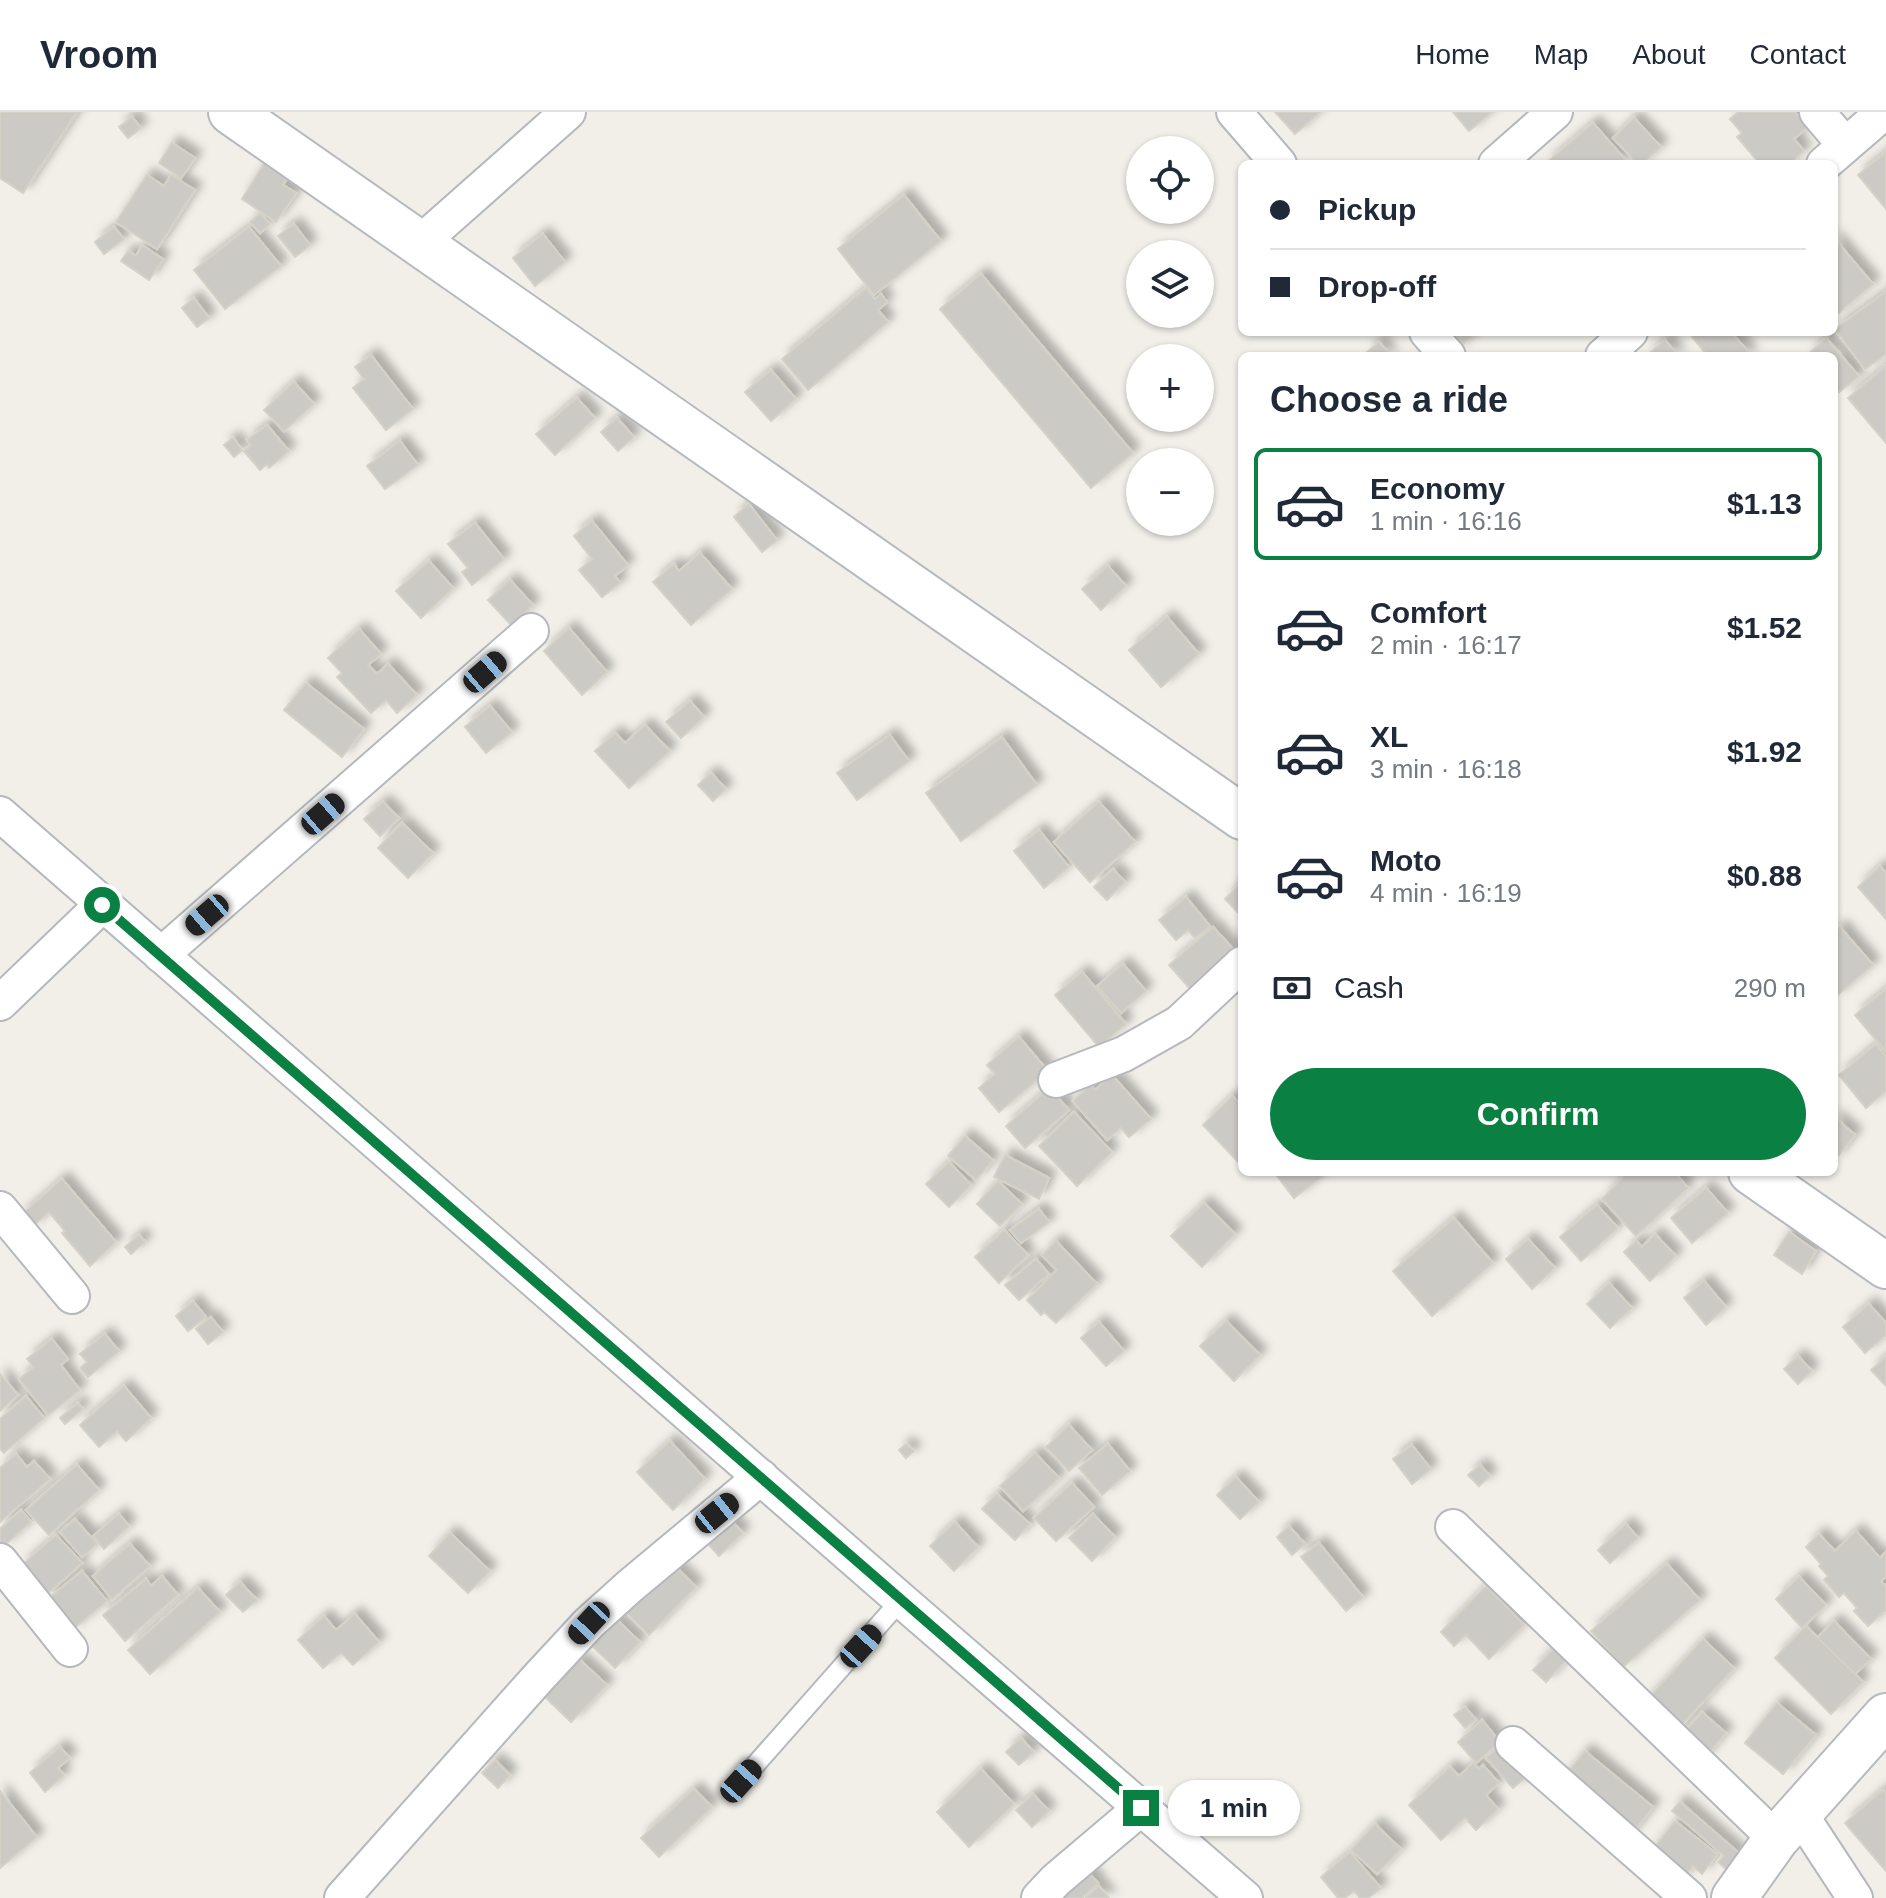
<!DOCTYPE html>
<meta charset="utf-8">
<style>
:root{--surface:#fff;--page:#f6f6f7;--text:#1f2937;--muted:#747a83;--line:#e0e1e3;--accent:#0b8043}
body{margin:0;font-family:Helvetica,sans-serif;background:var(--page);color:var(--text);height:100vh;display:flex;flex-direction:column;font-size:30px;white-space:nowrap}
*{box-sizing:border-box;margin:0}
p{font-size:26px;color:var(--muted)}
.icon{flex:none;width:44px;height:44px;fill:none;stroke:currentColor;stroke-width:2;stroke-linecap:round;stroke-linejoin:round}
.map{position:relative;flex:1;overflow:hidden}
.panel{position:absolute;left:1238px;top:240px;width:600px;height:824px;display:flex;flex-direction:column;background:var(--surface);border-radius:12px;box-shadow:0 2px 6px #0004}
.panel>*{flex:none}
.top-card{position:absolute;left:1238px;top:48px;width:600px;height:176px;border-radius:12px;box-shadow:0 2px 6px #0004;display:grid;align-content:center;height:176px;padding:0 32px;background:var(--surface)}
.controls{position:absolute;left:1126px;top:24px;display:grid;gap:16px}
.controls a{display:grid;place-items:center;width:88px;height:88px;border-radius:50%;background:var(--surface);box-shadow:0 2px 6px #0004;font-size:40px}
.end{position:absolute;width:36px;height:36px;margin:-18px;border:10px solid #0b8043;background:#fff;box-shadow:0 0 0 4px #fff}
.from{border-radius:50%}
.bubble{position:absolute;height:56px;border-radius:28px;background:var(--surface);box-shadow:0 2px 6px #0004;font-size:26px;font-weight:800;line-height:56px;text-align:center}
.car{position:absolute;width:24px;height:48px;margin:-24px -12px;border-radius:10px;box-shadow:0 0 6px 2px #0007;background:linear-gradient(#222 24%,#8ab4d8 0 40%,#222 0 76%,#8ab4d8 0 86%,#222 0)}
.top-card b{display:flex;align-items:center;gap:28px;height:76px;font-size:30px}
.top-card b+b{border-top:2px solid var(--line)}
.top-card i{width:20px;height:20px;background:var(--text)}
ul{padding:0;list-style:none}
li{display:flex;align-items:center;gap:24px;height:112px;margin:0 16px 12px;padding:0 16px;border:4px solid transparent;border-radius:12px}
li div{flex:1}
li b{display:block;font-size:30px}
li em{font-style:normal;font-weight:800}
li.active{border-color:var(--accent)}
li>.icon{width:72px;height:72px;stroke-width:1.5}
h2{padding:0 32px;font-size:36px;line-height:96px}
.pay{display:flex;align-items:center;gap:20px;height:88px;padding:0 32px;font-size:30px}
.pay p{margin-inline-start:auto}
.cta{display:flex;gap:16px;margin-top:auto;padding:16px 32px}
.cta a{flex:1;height:92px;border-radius:48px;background:var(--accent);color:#fff;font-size:32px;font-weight:800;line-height:92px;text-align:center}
header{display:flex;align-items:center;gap:48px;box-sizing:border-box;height:112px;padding:0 40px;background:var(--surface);border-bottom:2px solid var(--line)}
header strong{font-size:38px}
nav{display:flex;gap:44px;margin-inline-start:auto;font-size:28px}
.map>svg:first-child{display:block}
.building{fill:#cccac5;stroke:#d6d1c6;stroke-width:2;filter:url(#shadow)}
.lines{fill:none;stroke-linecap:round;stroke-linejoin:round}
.lane-casing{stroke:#b5b8bc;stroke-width:22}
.street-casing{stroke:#b5b8bc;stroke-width:38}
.secondary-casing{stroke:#b6babf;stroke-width:48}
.lane{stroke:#fff;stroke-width:18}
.street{stroke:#fff;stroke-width:34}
.secondary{stroke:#fff;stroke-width:44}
.route{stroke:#0b8043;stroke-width:10}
</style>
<header>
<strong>Vroom</strong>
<nav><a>Home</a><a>Map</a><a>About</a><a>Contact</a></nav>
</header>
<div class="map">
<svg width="1886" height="1786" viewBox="0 0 1886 1786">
<defs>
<filter id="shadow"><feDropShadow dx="7" dy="-7" stdDeviation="4" flood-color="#0004"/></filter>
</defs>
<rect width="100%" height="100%" fill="#f1efe8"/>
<g class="building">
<path d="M0 0H77L23 81 0 66Z"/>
<path d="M1275 0H1320L1295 22Z"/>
<path d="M1453 0H1492L1469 19Z"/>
<path d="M1738 0H1795L1808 15 1794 27 1804 39 1789 52H1760L1737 25 1742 21 1730 7Z"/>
<path d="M132 5 141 16 128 26 119 15Z"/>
<path d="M1634 6 1661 35 1642 52H1638L1613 26Z"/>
<path d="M1593 11 1629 52H1545Z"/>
<path d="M172 31 195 46 181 66 159 51Z"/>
<path d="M1886 40V97L1858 63Z"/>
<path d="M265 50 288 65 283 73 296 81 276 110 242 87Z"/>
<path d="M147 63 164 74 171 63 195 78 157 137 116 110Z"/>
<path d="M904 83 941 129 874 183 838 137Z"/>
<path d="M260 101 270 112 260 121 250 110Z"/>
<path d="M294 112 310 133 295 145 278 124Z"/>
<path d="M114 115 124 127 104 142 95 130Z"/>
<path d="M249 115 281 154 225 197 194 158Z"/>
<path d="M543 122 565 150 535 174 513 146Z"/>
<path d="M1834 126 1873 172 1834 205Z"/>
<path d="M142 133 163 147 149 168 121 149 128 139 136 144Z"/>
<path d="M981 162 1133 341 1091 376 940 197Z"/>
<path d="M866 176 875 187 881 182 887 190 878 198 888 210 808 278 782 247Z"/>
<path d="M1886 180V242L1865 257 1835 217Z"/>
<path d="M194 186 209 206 197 215 182 196Z"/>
<path d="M1442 220H1477L1457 238Z"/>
<path d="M1688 220H1731L1750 242 1748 244H1705L1707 243Z"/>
<path d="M1826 226 1859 264 1839 280 1834 274V244L1807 243Z"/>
<path d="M1665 228 1678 244H1646Z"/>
<path d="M1379 230 1391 244H1371L1367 240Z"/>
<path d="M371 243 413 297 386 318 353 276 364 267 355 255Z"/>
<path d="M1886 254V331L1848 286Z"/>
<path d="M771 258 796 287 771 309 745 280Z"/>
<path d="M294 270 314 292 284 319 264 298Z"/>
<path d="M577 286 595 306 555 343 536 322Z"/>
<path d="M617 306 634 325 618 339 601 320Z"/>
<path d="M267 313 289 339 269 356 267 352 260 358 244 339 251 333 247 328Z"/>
<path d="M233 326 242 338 234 345 224 333Z"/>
<path d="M400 329 418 353 385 377 367 354Z"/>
<path d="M749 392 777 428 762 440 734 405Z"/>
<path d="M592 409 628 453 615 464 620 471 602 485 579 458 592 447 574 424Z"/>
<path d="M475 411 504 447 472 473 462 460 468 456 448 432Z"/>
<path d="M700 441 732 477 691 513 653 470 674 452 679 459Z"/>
<path d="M429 449 453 476 421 506 396 479Z"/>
<path d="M1108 454 1126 474 1101 498 1082 477Z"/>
<path d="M510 468 533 493 512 514 488 488Z"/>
<path d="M1167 505 1199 542 1161 575 1129 538Z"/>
<path d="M569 516 607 560 582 583 544 539Z"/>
<path d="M359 517 381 542 368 553 377 562 388 552 417 583 397 601 386 588 371 601 337 565 342 561 328 546Z"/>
<path d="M306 571 364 617 342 645 284 598Z"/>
<path d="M690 589 704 605 681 626 666 610Z"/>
<path d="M490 594 512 620 486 641 465 615Z"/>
<path d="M645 613 670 639 629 676 595 639 615 621 625 631Z"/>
<path d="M890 623 909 649 857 688 837 661Z"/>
<path d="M1002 625 1037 673 961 729 926 681Z"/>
<path d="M711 661 726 677 713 689 698 673Z"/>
<path d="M383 690 399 706 380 724 364 707Z"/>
<path d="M1099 690 1135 730 1090 770 1054 730Z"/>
<path d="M402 711 433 741 408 766 378 736Z"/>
<path d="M1039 718 1069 755 1044 776 1014 739Z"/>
<path d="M1880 754 1886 761V807L1858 775Z"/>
<path d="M1113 757 1125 770 1107 788 1094 775Z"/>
<path d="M1242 770V805L1225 787Z"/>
<path d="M1186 785 1210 814 1195 826 1188 818 1176 828 1159 808Z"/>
<path d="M1213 815 1236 840 1192 879 1169 853Z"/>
<path d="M1840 815 1873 853 1834 886V820Z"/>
<path d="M1123 852 1146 879 1121 901 1097 874Z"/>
<path d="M1082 860 1126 912 1099 935 1055 883Z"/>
<path d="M1886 877V940L1855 903Z"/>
<path d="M1019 925 1048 959 999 1000 979 976 995 962 987 953Z"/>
<path d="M1876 932 1886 945V979L1866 996 1839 963Z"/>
<path d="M1112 963 1151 1007 1129 1025 1121 1016 1107 1028 1073 989 1090 973 1095 978Z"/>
<path d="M1049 976 1069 998 1025 1036 1006 1014Z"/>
<path d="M1232 984 1242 994V1054L1203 1013Z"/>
<path d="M1074 1000 1112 1040 1077 1074 1039 1034Z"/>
<path d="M1834 1005 1855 1023 1834 1049Z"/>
<path d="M965 1024 993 1048 976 1068 948 1044Z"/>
<path d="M1005 1043 1049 1066 1039 1087 994 1065Z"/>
<path d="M949 1050 971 1073 949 1095 926 1072Z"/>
<path d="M1274 1060H1326L1327 1061 1294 1086Z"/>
<path d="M1628 1060H1676L1675 1061 1688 1076 1636 1124 1602 1087Z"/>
<path d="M62 1067 116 1130 90 1154 62 1121 65 1119 49 1100 32 1115 21 1103Z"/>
<path d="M998 1069 1022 1092 1000 1114 977 1092Z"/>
<path d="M1706 1076 1728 1101 1692 1131 1671 1106Z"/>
<path d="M1204 1091 1235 1122 1202 1155 1171 1124Z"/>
<path d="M1597 1093 1618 1116 1581 1149 1560 1125Z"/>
<path d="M1039 1097 1049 1110 1021 1131 1010 1118Z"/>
<path d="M1454 1106 1493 1151 1432 1204 1393 1159Z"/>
<path d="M1004 1118 1028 1143 999 1171 975 1145Z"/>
<path d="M1789 1120 1816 1139 1802 1162 1774 1143Z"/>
<path d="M1655 1122 1676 1144 1650 1169 1624 1140 1636 1129 1642 1135Z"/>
<path d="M139 1123 145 1130 131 1142 125 1135Z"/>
<path d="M1528 1127 1555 1156 1532 1177 1506 1147Z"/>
<path d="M1056 1129 1097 1172 1056 1211 1044 1200 1041 1203 1027 1188 1057 1158 1042 1143Z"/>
<path d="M1036 1147 1049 1162 1019 1188 1005 1173Z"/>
<path d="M1704 1169 1726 1195 1706 1213 1684 1186Z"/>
<path d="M1609 1171 1632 1196 1610 1216 1587 1192Z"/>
<path d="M193 1189 206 1205 188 1219 176 1204Z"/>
<path d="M1869 1192 1886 1211V1223L1865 1241 1843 1215Z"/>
<path d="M211 1205 223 1220 208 1232 196 1217Z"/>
<path d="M1226 1209 1260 1243 1234 1269 1200 1234Z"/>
<path d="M1099 1210 1124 1239 1106 1254 1081 1226Z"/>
<path d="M105 1222 119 1239 88 1265 80 1256 87 1250 80 1242Z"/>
<path d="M52 1227 68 1247 61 1253 80 1278 48 1303 19 1267 34 1255 27 1247Z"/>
<path d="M1798 1244 1812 1259 1798 1272 1784 1257Z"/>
<path d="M1886 1245V1274L1871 1258Z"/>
<path d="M0 1262 18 1283 0 1299Z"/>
<path d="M124 1274 151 1306 126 1329 117 1319 99 1335 80 1313Z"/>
<path d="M26 1284 44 1306 4 1341 0 1337V1307Z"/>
<path d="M78 1291 83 1297 65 1312 60 1306Z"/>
<path d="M1069 1313 1092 1338 1069 1359 1046 1335Z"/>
<path d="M670 1329 705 1367 673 1398 637 1360Z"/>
<path d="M906 1332 914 1339 906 1346 899 1338Z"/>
<path d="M1108 1332 1130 1359 1102 1383 1079 1356Z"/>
<path d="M1412 1333 1431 1357 1412 1372 1393 1347Z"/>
<path d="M1035 1341 1059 1366 1023 1399 1000 1374Z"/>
<path d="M16 1342 27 1355 34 1349 50 1367 0 1410V1356Z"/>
<path d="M77 1353 99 1378 49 1423 26 1398Z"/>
<path d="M1480 1353 1490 1364 1479 1374 1468 1363Z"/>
<path d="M1236 1365 1259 1390 1240 1407 1217 1383Z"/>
<path d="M1072 1371 1094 1395 1056 1429 1034 1406Z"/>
<path d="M997 1382 1030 1412 1015 1428 982 1397Z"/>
<path d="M21 1398 31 1410 4 1434 0 1430V1417Z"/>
<path d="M119 1402 129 1414 104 1437 93 1424Z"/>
<path d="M725 1402 743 1421 719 1444 701 1424Z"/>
<path d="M1093 1402 1115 1425 1092 1449 1069 1426Z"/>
<path d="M75 1407 97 1432 82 1445 60 1420Z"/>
<path d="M955 1410 978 1435 954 1459 930 1434Z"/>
<path d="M1626 1412 1638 1426 1610 1451 1598 1438Z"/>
<path d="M1289 1414 1305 1432 1292 1443 1277 1425Z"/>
<path d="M1856 1419 1880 1446 1886 1440V1465L1881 1469 1884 1473 1886 1472V1498L1868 1514 1854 1499 1857 1496 1844 1481 1839 1485 1824 1468 1828 1464 1819 1454 1821 1452 1806 1435 1819 1422 1835 1439Z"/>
<path d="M450 1421 490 1459 468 1481 429 1444Z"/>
<path d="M56 1423 82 1451 47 1482 22 1453Z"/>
<path d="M1319 1431 1363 1485 1346 1499 1301 1445Z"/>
<path d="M130 1432 150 1454 112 1487 93 1464Z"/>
<path d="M670 1449 696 1475 649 1523 623 1497Z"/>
<path d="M1667 1452 1700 1488 1623 1555 1591 1519Z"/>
<path d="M82 1459 107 1489 72 1518 47 1488Z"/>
<path d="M162 1464 178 1483 125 1529 103 1503 146 1467 151 1474Z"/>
<path d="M1799 1465 1826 1493 1802 1516 1776 1487Z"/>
<path d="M240 1470 257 1488 243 1500 226 1483Z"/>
<path d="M1486 1474 1524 1513 1489 1547 1466 1523 1454 1534 1441 1520Z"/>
<path d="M198 1476 220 1500 150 1562 128 1538Z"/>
<path d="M355 1502 379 1530 353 1553 341 1541 323 1556 298 1528 324 1504 336 1518Z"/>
<path d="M616 1507 640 1530 615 1556 591 1533Z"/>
<path d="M1834 1509 1871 1547 1853 1564 1817 1526Z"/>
<path d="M1806 1514 1863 1570 1831 1602 1775 1546Z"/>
<path d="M1703 1527 1734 1556 1676 1619 1645 1590Z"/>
<path d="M1562 1528 1574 1540 1546 1570 1533 1558Z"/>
<path d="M579 1547 607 1573 571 1610 544 1584Z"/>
<path d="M1777 1591 1816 1623 1783 1662 1745 1631Z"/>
<path d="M1465 1595 1476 1608 1465 1616 1454 1603Z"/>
<path d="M1702 1600 1726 1621 1701 1649 1678 1627Z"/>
<path d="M1482 1608 1500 1630 1476 1651 1458 1630Z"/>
<path d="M1021 1626 1034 1640 1019 1653 1006 1640Z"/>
<path d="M1504 1630 1531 1661 1513 1676 1486 1646Z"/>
<path d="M60 1635 70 1646 58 1656 64 1663 45 1680 30 1661Z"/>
<path d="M1585 1639 1653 1695 1628 1726 1560 1670Z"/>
<path d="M495 1648 510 1663 498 1676 482 1661Z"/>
<path d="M1473 1651 1479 1657 1483 1653 1499 1671 1486 1683 1498 1697 1476 1718 1465 1706 1441 1728 1409 1693 1450 1655 1459 1664Z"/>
<path d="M981 1657 1014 1692 969 1735 937 1700Z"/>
<path d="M694 1677 712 1695 659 1745 641 1726Z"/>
<path d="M1883 1678 1886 1681V1759L1845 1711Z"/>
<path d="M0 1679 37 1725 0 1756Z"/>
<path d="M1033 1682 1049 1699 1032 1715 1016 1698Z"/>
<path d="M1680 1690 1740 1742 1726 1757 1718 1750 1724 1744 1672 1699Z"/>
<path d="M1675 1709 1717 1742 1702 1762 1693 1754 1682 1767 1650 1741Z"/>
<path d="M1375 1712 1401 1737 1377 1762 1351 1738Z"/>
<path d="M1350 1740 1381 1776 1368 1786H1360L1354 1779 1345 1786H1338L1321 1765Z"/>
<path d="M1085 1757 1098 1771 1082 1786H1055Z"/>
<path d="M1099 1774 1109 1786H1088L1086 1785Z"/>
</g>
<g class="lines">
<defs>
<path id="lane" d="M741 1669 901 1488"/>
<g id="street">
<path d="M1234 0 1279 52"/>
<path d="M1817 0 1845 33"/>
<path d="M1496 52 1555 0"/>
<path d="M1824 52 1884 0"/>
<path d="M420 131 568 0"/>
<path d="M1427 220 1448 244"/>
<path d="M1603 244 1630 220"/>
<path d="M0 702 901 1488 1245 1786"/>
<path d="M161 843 531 519"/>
<path d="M0 891 102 793"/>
<path d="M1056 968 1124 942 1179 911 1242 852"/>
<path d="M0 1097 72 1184"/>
<path d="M1453 1415 1776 1727"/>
<path d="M0 1449 70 1537"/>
<path d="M1513 1632 1689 1786"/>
<path d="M1800 1702 1855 1786"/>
<path d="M342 1786 538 1566 589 1511 630 1474 761 1365"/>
<path d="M1039 1786 1056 1768 1141 1696"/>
</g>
<g id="secondary">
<path d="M231 0 1242 705"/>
<path d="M1751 1060 1886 1154"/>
<path d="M1734 1786 1776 1727 1886 1604"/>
</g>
</defs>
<use href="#lane" class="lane-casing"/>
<use href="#street" class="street-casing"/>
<use href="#secondary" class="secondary-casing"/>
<use href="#lane" class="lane"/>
<use href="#street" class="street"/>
<use href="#secondary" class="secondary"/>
</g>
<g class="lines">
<path class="route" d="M102 793 1141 1696"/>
</g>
</svg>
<div class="controls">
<a><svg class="icon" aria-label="locate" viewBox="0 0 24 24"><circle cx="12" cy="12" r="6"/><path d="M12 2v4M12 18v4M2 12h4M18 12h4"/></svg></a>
<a><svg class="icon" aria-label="layers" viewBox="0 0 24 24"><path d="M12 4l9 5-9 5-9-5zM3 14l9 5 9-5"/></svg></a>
<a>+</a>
<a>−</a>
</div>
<i class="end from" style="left:102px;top:793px"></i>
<i class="end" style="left:1141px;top:1696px"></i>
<div class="bubble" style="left:1168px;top:1668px;width:132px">1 min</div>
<i class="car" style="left:485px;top:560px;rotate:49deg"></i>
<i class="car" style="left:323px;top:702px;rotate:49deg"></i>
<i class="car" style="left:207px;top:803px;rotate:229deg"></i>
<i class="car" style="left:717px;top:1401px;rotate:51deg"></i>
<i class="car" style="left:589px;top:1511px;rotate:223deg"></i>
<i class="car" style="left:861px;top:1534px;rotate:42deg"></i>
<i class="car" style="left:741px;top:1669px;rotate:42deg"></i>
<div class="top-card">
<b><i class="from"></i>Pickup</b>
<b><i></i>Drop-off</b>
</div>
<section class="panel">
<h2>Choose a ride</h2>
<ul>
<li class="active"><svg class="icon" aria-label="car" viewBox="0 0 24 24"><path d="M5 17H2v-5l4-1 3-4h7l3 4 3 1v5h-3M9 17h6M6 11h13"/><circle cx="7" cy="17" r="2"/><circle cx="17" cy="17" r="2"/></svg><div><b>Economy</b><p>1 min · 16:16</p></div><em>$1.13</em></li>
<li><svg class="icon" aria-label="car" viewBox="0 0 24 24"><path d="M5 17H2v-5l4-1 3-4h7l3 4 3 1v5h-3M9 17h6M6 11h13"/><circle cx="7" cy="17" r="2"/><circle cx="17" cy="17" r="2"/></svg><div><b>Comfort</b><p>2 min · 16:17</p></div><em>$1.52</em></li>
<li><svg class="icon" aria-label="car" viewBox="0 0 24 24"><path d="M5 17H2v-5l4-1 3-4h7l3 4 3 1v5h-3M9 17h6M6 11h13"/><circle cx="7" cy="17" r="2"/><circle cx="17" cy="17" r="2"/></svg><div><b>XL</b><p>3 min · 16:18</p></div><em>$1.92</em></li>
<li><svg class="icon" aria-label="car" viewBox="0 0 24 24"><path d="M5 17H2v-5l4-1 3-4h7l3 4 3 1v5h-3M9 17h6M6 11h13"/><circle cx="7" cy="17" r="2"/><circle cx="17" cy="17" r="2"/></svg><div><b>Moto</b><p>4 min · 16:19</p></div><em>$0.88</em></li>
</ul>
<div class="pay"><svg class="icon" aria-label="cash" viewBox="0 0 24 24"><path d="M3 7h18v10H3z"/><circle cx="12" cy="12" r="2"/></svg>Cash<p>290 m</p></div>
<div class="cta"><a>Confirm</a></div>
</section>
</div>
